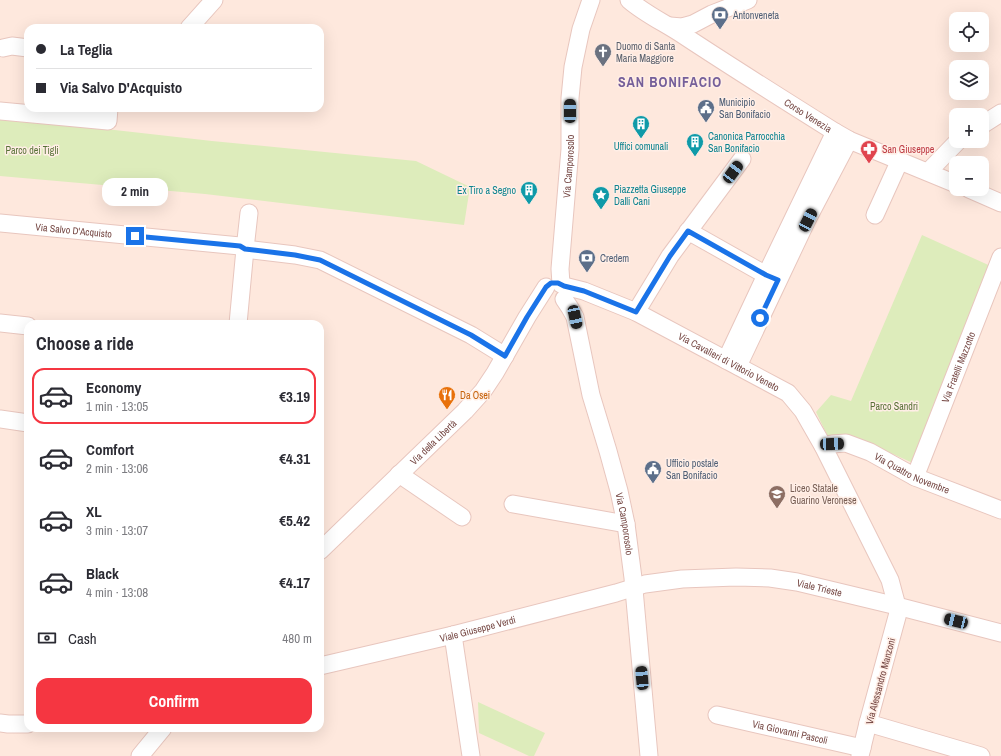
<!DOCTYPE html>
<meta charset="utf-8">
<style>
:root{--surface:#fff;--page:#f2f2f3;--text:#2b2b33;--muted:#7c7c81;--line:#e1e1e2;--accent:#f53641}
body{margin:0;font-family:"Archivo Narrow",sans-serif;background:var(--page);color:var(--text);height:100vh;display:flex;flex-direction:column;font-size:15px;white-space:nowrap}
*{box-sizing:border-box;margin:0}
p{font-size:13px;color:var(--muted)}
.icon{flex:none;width:22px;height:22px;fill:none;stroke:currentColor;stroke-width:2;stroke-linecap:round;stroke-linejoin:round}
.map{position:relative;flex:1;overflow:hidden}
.panel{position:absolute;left:24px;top:320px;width:300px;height:412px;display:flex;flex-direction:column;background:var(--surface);border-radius:12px;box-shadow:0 4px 16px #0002}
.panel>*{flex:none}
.hud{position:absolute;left:24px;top:24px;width:300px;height:88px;border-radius:12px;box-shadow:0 4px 16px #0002;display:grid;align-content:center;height:88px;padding:0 12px;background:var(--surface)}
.tools{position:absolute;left:949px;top:12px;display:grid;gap:8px}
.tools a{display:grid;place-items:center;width:40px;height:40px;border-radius:8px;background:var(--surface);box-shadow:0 4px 16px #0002;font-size:20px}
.end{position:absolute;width:18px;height:18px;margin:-9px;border:5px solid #1a73e8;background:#fff;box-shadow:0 0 0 2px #fff}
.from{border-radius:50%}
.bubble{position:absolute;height:28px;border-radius:12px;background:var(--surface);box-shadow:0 4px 16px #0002;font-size:13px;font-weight:700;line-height:28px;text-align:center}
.car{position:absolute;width:12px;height:24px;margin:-12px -6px;border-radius:5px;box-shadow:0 0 3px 1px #0007;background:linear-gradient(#222 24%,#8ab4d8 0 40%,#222 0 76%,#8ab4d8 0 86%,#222 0)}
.hud b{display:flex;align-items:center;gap:14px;height:38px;font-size:15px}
.hud b+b{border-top:1px solid var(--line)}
.hud i{width:10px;height:10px;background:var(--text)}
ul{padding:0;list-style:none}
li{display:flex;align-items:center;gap:12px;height:56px;margin:0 8px 6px;padding:0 4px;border:2px solid transparent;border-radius:12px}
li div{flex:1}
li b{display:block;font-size:15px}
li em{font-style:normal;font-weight:700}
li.selected{border-color:var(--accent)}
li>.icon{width:36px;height:36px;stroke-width:1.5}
h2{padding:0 12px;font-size:18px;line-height:48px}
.pay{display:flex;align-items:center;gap:10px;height:44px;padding:0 12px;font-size:15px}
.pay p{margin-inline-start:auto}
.action{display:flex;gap:8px;margin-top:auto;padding:8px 12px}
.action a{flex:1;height:46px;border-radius:12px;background:var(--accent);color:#fff;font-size:16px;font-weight:700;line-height:46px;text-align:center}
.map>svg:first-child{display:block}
.green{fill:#ddecbb}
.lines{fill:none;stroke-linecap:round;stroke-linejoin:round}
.minor-casing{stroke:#e8c6be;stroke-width:19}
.minor{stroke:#fff;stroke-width:17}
.route{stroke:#1a73e8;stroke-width:5}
.labels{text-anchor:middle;stroke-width:3;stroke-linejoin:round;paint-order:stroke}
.service-label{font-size:10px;fill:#4e5e75;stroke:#ffeee6;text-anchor:start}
.worship-label{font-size:10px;fill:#5b616d;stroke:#ffeee6;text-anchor:start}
.street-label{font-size:10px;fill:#764844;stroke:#ffeee6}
.culture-label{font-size:10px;fill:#0d838f;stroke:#ffeee6;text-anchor:start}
.health-label{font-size:10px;fill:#be3a42;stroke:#ffeee6;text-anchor:start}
.park-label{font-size:10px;fill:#587137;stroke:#ffeee6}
.food-label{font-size:10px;fill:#c56008;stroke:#ffeee6;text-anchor:start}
.education-label{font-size:10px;fill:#785e54;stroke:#ffeee6;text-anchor:start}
.district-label{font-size:14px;font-weight:bold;letter-spacing:1px;fill:#755f9a;stroke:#ffeee6}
</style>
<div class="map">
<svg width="1001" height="756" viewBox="0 0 1001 756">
<rect width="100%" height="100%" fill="#fee8dd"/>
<g class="green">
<path d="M0 117 212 141 416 161 470 187 464 225 205 194 0 176Z"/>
<path d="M922 235 995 268 915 464 853 436 829 439 816 412 831 395 851 401Z"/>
<path d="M478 702 545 733 534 756H529L479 733Z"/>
</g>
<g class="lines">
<defs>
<g id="minor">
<path id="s1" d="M629 0C645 14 665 23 683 35 733 68 784 100 835 132L849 140 956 184"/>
<path d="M670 26 682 27 693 24 712 14 748 0"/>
<path d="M189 28 214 0"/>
<path d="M3 48 12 46 28 48"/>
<path d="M0 111 108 121 109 108"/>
<path d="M982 125 1001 113"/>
<path d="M928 172 958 141"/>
<path d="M969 189 1001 203"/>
<path d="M875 215 900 160"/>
<path id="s2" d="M0 223 240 246 245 249 295 255 320 260 471 335 505 356"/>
<path d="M688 231 766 275 776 279"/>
<path id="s3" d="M561 284 560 269 570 149V98L573 67 581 29 591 0"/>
<path id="s4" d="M564 286 584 291 636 312 788 393 803 411 823 446 890 580 897 606 898 613 868 723 860 756"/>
<path id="s5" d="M564 299 570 308 575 317 591 395 608 451 619 491 626 524 633 578 649 756"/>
<path d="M636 312 670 256 742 159"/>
<path d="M0 323 28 326"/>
<path d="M238 324 245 249 249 213"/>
<path d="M726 360 766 275 835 132"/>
<path d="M738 366 807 220 849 140"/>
<path d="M0 419 28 423"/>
<path id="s6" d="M823 446 832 444 846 443 870 452 915 477 1001 510"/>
<path d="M399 474 462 517"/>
<path id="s7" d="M915 477 1001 257"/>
<path d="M513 504 626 524"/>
<path id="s8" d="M320 551 465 411 483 391 495 373 527 317 546 287"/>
<path d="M453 635 471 756"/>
<path id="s9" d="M320 666 453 635 616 593 645 584 682 579 736 577 770 578 797 582 897 606 1001 633"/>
<path id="s10" d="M717 715 862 748"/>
<path d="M0 723 8 724H28"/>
<path d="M868 723 981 756"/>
<path d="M140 756 163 728"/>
</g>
</defs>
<use href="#minor" class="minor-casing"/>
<use href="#minor" class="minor"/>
</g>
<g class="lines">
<path class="route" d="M135 236 240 246 245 249 295 255 320 260 471 335 505 356 527 317 546 287 551 283H558L564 286 584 291 636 312 670 256 688 231 766 275 778 280 760 318"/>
</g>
<defs>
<symbol id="bank-pin" viewBox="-11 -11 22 30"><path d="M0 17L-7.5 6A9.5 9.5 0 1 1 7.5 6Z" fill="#5c6f8a" stroke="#ffeee6"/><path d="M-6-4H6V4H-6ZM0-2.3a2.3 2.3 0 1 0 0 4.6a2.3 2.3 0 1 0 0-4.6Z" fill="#fff"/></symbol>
<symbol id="church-pin" viewBox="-11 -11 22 30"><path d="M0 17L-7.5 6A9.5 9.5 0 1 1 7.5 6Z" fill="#6b7280" stroke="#ffeee6"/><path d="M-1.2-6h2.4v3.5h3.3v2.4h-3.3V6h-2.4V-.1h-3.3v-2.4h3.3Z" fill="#fff"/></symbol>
<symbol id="civic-pin" viewBox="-11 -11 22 30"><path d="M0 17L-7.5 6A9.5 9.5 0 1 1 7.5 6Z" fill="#5c6f8a" stroke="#ffeee6"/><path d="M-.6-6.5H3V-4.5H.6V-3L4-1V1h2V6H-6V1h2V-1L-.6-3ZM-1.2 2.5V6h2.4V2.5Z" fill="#fff"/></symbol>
<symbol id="building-pin" viewBox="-11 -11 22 30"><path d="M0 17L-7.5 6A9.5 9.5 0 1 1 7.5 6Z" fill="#0f9aa8" stroke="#ffeee6"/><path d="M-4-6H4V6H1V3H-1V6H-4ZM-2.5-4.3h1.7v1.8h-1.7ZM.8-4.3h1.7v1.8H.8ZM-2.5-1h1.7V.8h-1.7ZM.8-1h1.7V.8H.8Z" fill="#fff"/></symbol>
<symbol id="pharmacy-pin" viewBox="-11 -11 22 30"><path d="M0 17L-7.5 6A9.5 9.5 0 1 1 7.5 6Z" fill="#e0444e" stroke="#ffeee6"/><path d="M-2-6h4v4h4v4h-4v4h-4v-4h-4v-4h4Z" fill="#fff"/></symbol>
<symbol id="sight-pin" viewBox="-11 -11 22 30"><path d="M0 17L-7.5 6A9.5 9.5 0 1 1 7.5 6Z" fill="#0f9aa8" stroke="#ffeee6"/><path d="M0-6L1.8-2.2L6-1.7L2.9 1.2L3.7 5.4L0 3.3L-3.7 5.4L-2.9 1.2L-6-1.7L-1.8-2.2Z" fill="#fff"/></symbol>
<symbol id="restaurant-pin" viewBox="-11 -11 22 30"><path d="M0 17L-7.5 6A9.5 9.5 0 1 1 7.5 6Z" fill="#e8710a" stroke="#ffeee6"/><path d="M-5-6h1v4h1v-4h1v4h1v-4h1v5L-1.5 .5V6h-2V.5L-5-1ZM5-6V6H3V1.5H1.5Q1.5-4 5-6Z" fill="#fff"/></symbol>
<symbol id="school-pin" viewBox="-11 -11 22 30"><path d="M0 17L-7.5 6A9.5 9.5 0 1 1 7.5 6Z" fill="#8d6e63" stroke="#ffeee6"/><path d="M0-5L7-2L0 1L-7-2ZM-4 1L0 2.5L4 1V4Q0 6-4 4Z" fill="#fff"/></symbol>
</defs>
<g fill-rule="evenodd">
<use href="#bank-pin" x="710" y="5" width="20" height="27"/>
<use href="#church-pin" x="593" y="42" width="20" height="27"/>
<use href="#civic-pin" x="696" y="98" width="20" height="27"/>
<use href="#building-pin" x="631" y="114" width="20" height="27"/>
<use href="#building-pin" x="685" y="132" width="20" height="27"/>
<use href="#pharmacy-pin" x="859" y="139" width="20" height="27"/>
<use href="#building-pin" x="519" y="180" width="20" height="27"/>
<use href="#sight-pin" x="591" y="185" width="20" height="27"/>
<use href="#bank-pin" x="577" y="248" width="20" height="27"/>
<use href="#restaurant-pin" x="437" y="385" width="20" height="27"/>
<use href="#civic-pin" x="643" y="459" width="20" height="27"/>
<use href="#school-pin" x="767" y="484" width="20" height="27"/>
</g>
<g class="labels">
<g class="service-label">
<text x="733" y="19">Antonveneta</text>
<text x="719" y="106">Municipio<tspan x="719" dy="12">San Bonifacio</tspan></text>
<text x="600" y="262">Credem</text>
<text x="666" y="467">Ufficio postale<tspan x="666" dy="12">San Bonifacio</tspan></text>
</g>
<g class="worship-label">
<text x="616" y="50">Duomo di Santa<tspan x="616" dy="12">Maria Maggiore</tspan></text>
</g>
<g class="street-label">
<text dy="4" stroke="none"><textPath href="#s1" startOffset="213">Corso Venezia</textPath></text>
<text dy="4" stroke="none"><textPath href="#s3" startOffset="118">Via Camporosolo</textPath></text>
<text dy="4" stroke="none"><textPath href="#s2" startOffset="74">Via Salvo D'Acquisto</textPath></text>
<text dy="4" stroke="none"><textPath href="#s4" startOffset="182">Via Cavalieri di Vittorio Veneto</textPath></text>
<text dy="4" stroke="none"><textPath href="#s7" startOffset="118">Via Fratelli Mazzotto</textPath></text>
<text dy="4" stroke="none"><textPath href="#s8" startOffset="157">Via della Libertà</textPath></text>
<text dy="4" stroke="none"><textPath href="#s6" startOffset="96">Via Quattro Novembre</textPath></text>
<text dy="4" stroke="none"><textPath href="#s5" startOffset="234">Via Camporosolo</textPath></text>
<text dy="4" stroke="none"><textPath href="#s9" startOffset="511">Viale Trieste</textPath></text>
<text dy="4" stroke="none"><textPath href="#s9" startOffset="162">Viale Giuseppe Verdi</textPath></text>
<text transform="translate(880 681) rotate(-75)" y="4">Via Alessandro Manzoni</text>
<text dy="4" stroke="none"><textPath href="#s10" startOffset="75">Via Giovanni Pascoli</textPath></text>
</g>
<g class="culture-label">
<text x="708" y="140">Canonica Parrocchia<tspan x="708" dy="12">San Bonifacio</tspan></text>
<text x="641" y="150" text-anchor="middle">Uffici comunali</text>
<text x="614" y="193">Piazzetta Giuseppe<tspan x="614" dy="12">Dalli Cani</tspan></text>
<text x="516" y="194" text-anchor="end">Ex Tiro a Segno</text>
</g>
<g class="health-label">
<text x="882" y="153">San Giuseppe</text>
</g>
<g class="park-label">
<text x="32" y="154">Parco dei Tigli</text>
<text x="894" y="410">Parco Sandri</text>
</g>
<g class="food-label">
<text x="460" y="399">Da Osei</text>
</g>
<g class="education-label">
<text x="790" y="492">Liceo Statale<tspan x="790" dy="12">Guarino Veronese</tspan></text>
</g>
<g class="district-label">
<text x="670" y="87">SAN BONIFACIO</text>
</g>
</g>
</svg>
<div class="tools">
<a><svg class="icon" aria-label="locate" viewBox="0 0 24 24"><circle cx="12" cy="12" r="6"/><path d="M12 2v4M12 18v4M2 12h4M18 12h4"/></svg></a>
<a><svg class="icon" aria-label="layers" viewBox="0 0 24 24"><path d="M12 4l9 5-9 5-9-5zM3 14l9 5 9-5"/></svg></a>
<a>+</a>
<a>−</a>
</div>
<i class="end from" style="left:760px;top:318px"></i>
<i class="end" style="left:135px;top:236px"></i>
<div class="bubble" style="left:102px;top:178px;width:66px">2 min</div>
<i class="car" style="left:570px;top:111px;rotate:0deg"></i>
<i class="car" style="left:733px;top:172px;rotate:37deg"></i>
<i class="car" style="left:808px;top:220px;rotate:27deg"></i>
<i class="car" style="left:575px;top:317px;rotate:168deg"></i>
<i class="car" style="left:832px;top:444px;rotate:88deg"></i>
<i class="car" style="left:956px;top:621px;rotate:284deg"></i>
<i class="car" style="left:642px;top:678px;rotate:355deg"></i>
<div class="hud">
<b><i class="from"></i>La Teglia</b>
<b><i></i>Via Salvo D'Acquisto</b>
</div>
<section class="panel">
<h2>Choose a ride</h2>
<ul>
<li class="selected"><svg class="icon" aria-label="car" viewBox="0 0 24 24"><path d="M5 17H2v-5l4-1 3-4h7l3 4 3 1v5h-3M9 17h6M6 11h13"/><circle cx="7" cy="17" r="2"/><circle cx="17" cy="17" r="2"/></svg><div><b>Economy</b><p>1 min · 13:05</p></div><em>€3.19</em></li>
<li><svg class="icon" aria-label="car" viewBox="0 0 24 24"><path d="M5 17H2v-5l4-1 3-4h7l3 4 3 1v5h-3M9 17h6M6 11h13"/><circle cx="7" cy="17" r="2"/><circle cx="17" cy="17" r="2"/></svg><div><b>Comfort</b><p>2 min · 13:06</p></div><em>€4.31</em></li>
<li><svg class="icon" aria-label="car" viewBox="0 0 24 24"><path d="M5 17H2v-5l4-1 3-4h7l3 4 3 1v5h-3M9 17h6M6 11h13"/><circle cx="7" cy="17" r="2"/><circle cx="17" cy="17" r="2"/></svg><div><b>XL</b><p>3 min · 13:07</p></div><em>€5.42</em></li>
<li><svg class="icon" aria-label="car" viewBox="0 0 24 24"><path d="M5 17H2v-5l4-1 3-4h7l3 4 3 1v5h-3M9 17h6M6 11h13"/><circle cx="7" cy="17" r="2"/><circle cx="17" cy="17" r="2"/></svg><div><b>Black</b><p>4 min · 13:08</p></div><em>€4.17</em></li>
</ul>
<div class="pay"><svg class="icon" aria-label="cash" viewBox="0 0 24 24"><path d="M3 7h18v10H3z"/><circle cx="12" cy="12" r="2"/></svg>Cash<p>480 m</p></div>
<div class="action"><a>Confirm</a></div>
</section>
</div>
